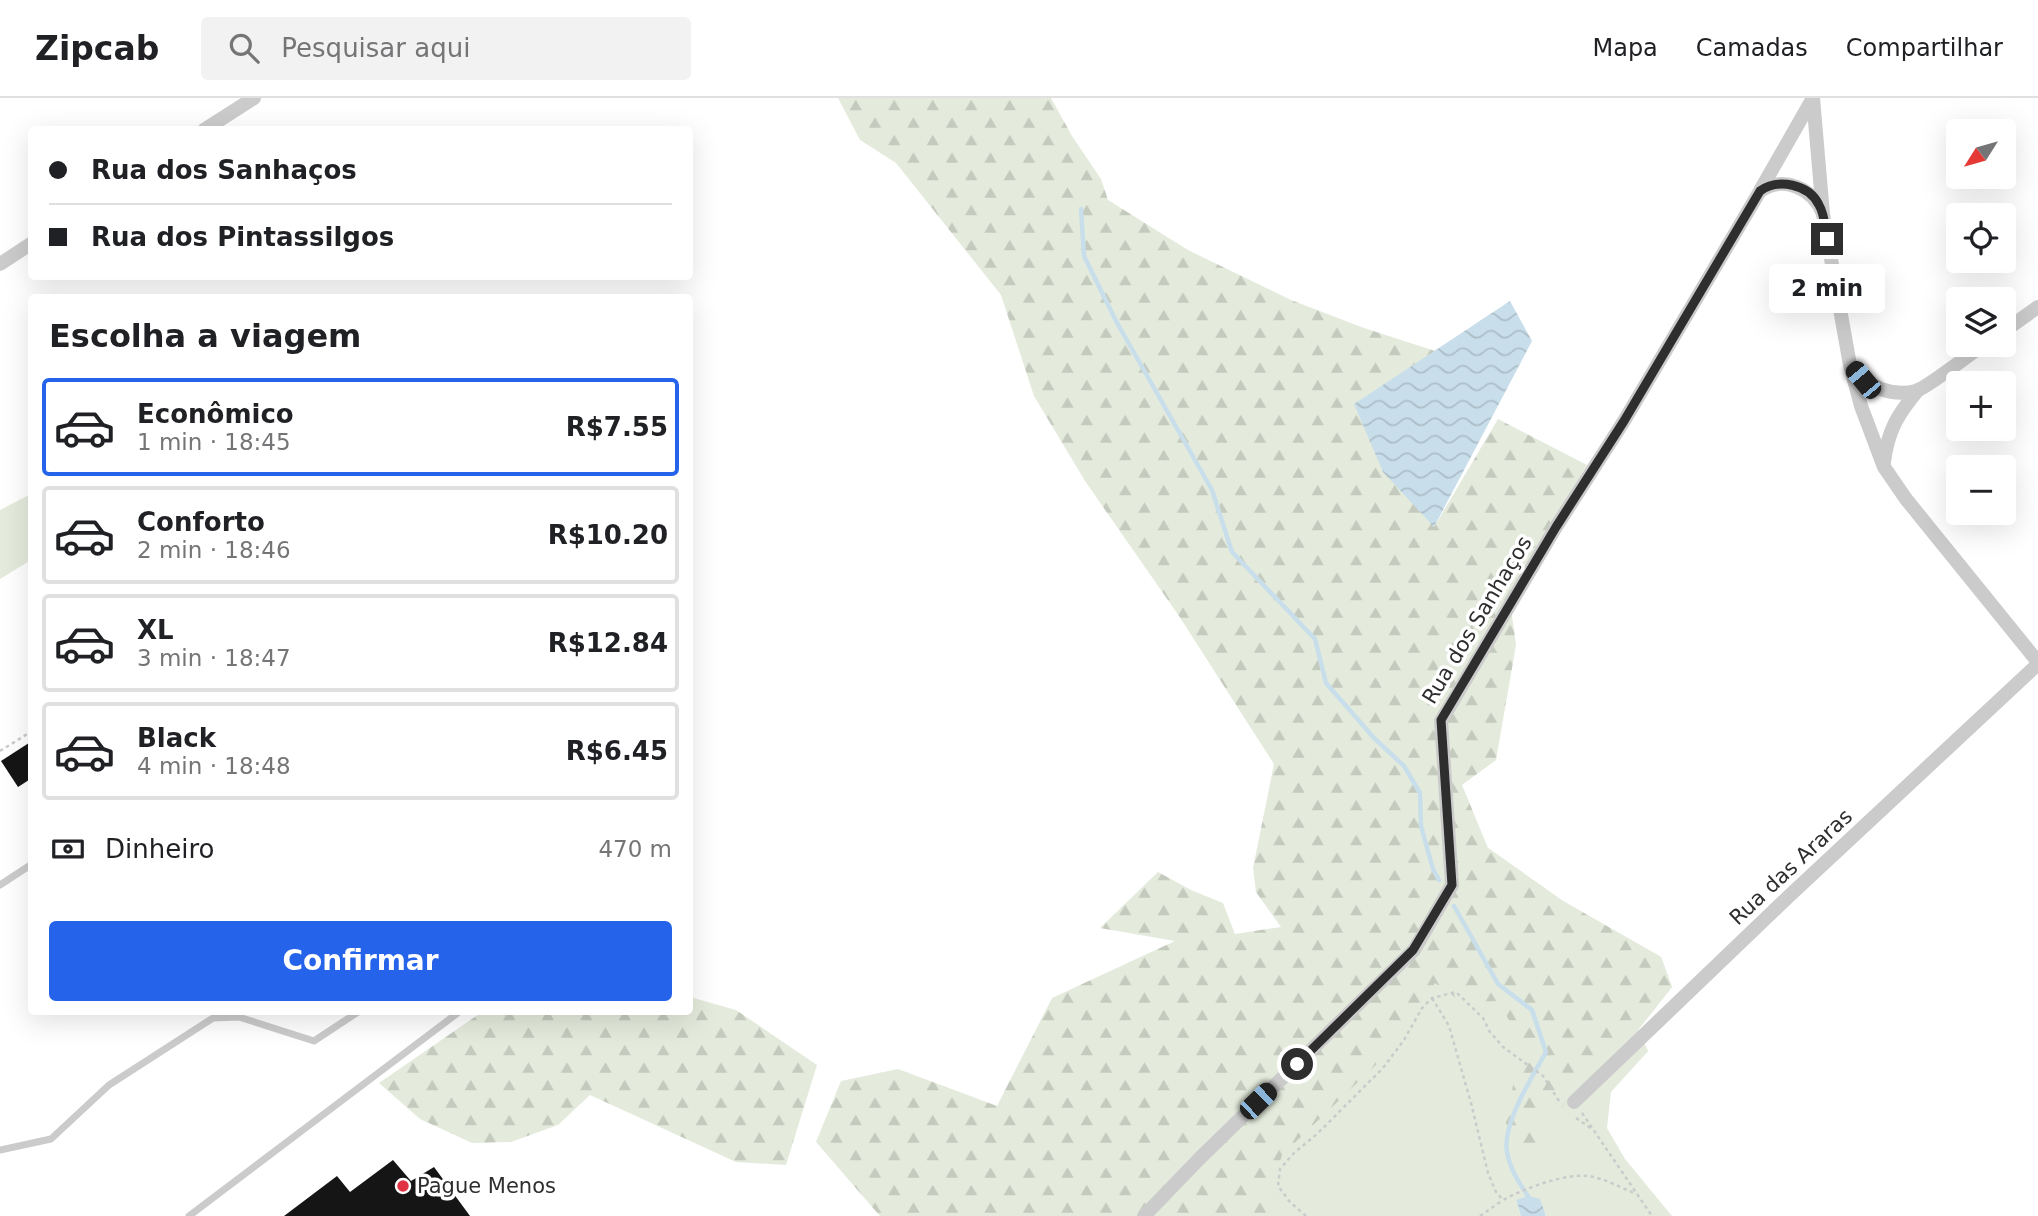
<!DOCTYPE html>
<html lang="pt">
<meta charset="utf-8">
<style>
:root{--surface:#fff;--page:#f2f2f2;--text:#202124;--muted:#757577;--line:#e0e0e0;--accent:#2563eb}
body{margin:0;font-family:"DejaVu Sans",sans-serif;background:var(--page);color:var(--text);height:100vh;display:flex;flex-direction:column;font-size:26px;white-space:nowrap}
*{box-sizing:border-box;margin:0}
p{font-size:23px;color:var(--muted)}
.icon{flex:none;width:38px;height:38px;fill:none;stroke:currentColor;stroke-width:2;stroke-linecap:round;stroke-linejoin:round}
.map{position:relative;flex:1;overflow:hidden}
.side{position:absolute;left:28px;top:196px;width:665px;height:721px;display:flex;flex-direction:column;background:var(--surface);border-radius:7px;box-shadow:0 7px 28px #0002}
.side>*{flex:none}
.banner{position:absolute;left:28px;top:28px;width:665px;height:154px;border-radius:7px;box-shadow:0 7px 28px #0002;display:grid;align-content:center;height:154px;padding:0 21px;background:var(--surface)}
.needle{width:46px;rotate:233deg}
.controls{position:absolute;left:1946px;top:21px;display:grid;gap:14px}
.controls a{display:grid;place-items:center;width:70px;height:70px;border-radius:7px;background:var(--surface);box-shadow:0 7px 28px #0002;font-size:35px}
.end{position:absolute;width:32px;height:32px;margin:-16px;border:9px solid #2e2e2e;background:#fff;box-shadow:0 0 0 4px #fff}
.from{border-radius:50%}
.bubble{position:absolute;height:49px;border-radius:7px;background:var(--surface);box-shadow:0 7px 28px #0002;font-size:23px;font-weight:800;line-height:49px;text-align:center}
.car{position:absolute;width:21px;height:42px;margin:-21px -10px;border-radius:9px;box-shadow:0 0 5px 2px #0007;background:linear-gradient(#222 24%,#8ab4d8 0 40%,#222 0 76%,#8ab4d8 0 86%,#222 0)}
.banner b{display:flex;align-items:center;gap:24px;height:66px;font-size:26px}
.banner b+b{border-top:2px solid var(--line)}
.banner i{width:18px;height:18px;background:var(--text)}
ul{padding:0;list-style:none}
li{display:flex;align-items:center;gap:21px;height:98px;margin:0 14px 10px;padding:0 7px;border:4px solid var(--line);border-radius:7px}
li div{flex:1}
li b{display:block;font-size:26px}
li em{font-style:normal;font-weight:800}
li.on{border-color:var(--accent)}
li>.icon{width:63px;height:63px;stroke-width:1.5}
h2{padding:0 21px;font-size:32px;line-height:84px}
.pay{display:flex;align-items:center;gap:18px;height:77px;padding:0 21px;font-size:26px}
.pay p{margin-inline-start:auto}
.primary-button{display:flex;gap:14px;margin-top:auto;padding:14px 21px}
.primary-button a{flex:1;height:80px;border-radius:7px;background:var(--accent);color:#fff;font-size:28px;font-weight:800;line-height:80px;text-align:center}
header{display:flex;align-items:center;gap:42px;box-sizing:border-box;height:98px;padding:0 35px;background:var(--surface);border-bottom:2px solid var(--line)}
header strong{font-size:33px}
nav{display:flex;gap:38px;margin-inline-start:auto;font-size:24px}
.search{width:490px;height:63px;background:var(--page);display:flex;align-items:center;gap:18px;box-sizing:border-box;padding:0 24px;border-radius:7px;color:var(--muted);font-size:26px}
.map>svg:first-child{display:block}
.green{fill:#e4ebdc}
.forest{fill:url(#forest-firs)}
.water{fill:url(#water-waves)}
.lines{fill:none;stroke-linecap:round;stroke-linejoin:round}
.stream{stroke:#c8deea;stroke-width:4.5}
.building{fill:#151515}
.path{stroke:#cbcbcb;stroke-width:2.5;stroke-dasharray:3.5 3.5;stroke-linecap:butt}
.service{stroke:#cbcbcb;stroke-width:7}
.minor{stroke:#cbcbcb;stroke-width:14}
.route{stroke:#2e2e2e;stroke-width:9}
.poi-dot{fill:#e03445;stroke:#fff;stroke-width:2.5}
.labels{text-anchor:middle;stroke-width:7;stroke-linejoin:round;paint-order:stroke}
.street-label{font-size:21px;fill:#2e2e2e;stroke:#fff}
.poi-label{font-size:21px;fill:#2e2e2e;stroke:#fff;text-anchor:start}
</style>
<header>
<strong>Zipcab</strong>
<div class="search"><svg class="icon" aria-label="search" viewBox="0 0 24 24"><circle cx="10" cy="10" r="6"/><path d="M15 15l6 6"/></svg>Pesquisar aqui</div>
<nav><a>Mapa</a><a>Camadas</a><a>Compartilhar</a></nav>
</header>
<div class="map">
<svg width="2038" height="1118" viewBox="0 0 2038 1118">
<defs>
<pattern id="forest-firs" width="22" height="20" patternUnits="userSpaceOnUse" patternTransform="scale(1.75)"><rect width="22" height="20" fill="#e4ebdc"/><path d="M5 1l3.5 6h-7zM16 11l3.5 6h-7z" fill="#c4cabd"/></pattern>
<pattern id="water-waves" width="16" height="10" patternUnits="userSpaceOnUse" patternTransform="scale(1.75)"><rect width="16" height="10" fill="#c8deea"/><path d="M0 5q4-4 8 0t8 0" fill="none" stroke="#acbfc9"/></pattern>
</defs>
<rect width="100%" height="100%" fill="#fff"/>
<g class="green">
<path d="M31 396V462L0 481V412Z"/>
<path d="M1488 750 1563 803 1661 859 1672 889 1638 932 1648 953 1611 994 1607 1030 1625 1061 1672 1118H1546V1116L1516 1103 1521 1118H1155Z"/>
</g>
<g class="forest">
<path d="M838 0H1051L1072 38 1101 81 1108 102 1188 152 1291 202 1364 230 1435 253 1355 306 1434 429 1498 321 1587 367 1509 496 1516 547 1496 662 1462 687 1488 750 1563 803 1661 859 1672 889 1638 932 1648 953 1627 976 1576 978 1562 1011 1539 1010 1545 1045 1534 1066 1524 1061 1518 1039 1502 1021 1512 994 1519 942 1499 903 1462 904 1435 885 1381 962 1282 1057 1271 1092 1281 1111 1292 1118H880L816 1044 841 983 898 971 997 1008 1052 900 1175 843 1100 830 1158 774 1191 792 1223 805 1235 836 1281 829 1256 794 1253 770 1274 666 1179 518 1085 383 1034 298 1001 197 896 65 860 42Z"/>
<path d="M690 899 736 912 817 967 786 1067 736 1064 590 997 558 1027 511 1044 472 1045 420 1021 379 985 482 914H690Z"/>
</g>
<g class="water">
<path d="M1510 203 1532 243 1434 429 1383 374 1354 306Z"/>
<path d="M1528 1098 1540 1101 1546 1118H1521L1516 1102Z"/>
</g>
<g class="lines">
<g class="stream">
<path d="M1081 111 1084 158 1116 223 1212 392 1232 454 1315 541 1326 585 1374 640 1404 668 1420 695 1421 728 1433 771 1439 782"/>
<path d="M1454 808 1498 886 1532 912 1546 954C1532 979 1502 1026 1507 1054 1510 1071 1519 1085 1528 1098"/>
</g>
</g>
<g class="building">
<path d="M32 643V680L18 689 1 663Z"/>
<path d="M393 1062 411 1083 434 1069 470 1118H284L337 1078 350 1094Z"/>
</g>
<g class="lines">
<g class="path">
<path d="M0 653 32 633"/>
<path d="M1432 900 1449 928 1471 1005 1488 1075 1496 1094 1503 1102C1523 1091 1565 1075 1588 1078 1603 1080 1620 1089 1634 1095"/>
<path d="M1582 1015 1652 1118"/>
<path d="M1576 1020 1592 1031"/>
<path d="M1306 1118 1290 1104 1278 1088 1280 1071 1294 1055 1317 1036 1383 970 1404 942 1422 910 1432 900 1456 894 1483 920 1490 934 1503 949 1543 978 1559 1003"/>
<path d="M1480 1118 1503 1102"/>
</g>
<g class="service">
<path d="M0 787 32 766"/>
<path d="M0 1052 51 1041 109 987 213 920 239 919 314 943 358 914"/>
<path d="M189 1118 459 914"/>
</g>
<g class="minor">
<path d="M1813 0 1823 116 1850 267 1861 308 1884 369 1906 401 2038 564"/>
<path d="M204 32 254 0"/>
<path d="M1761 91 1813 0"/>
<path d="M0 166 32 145"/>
<path d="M2004 233 2038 209"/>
<path d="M1853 270C1868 289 1891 299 1916 293 1928 289 1970 256 1983 247"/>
<path d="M1884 364C1888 332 1898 316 1918 292"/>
<path d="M1574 1004 1788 799 2038 566"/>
<path d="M1144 1118 1200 1060 1414 852 1452 787 1441 623 1556 429 1624 323 1760 93C1783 77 1813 90 1823 116"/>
</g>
</g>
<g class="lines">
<path class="route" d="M1297 966 1413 852 1452 787 1441 622 1556 429 1624 323 1760 93C1778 80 1809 86 1819 107 1825 117 1825 130 1827 141"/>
</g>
<circle class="poi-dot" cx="403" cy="1088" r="7"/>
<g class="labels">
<g class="street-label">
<text transform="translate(1477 522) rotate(-59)" y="7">Rua dos Sanhaços</text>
<text transform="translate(1791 769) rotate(-43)" y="7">Rua das Araras</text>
</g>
<g class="poi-label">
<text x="417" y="1095">Pague Menos</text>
</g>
</g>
</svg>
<div class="controls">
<a><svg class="needle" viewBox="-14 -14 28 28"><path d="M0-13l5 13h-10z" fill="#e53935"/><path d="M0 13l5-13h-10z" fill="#757577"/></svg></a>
<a><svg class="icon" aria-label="locate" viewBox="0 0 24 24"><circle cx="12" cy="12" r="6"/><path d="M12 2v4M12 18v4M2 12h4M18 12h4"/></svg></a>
<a><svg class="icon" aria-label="layers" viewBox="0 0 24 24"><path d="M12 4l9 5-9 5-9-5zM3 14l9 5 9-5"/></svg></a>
<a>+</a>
<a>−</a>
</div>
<i class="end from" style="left:1297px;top:966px"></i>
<i class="end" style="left:1827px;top:141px"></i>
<div class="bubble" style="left:1769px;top:166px;width:116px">2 min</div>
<i class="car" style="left:1863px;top:282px;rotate:320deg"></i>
<i class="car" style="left:1258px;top:1003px;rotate:46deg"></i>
<div class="banner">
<b><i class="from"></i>Rua dos Sanhaços</b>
<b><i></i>Rua dos Pintassilgos</b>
</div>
<section class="side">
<h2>Escolha a viagem</h2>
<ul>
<li class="on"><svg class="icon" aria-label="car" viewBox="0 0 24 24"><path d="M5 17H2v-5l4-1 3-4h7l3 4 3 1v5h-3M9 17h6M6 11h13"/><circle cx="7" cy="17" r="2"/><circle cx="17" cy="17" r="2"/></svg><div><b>Econômico</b><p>1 min · 18:45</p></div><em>R$7.55</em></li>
<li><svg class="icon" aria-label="car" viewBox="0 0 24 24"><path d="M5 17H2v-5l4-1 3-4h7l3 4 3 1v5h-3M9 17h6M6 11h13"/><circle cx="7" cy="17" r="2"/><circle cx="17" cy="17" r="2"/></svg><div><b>Conforto</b><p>2 min · 18:46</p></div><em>R$10.20</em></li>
<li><svg class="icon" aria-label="car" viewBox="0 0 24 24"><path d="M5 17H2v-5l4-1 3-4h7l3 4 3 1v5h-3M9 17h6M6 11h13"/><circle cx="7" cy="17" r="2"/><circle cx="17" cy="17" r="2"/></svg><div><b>XL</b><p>3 min · 18:47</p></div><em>R$12.84</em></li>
<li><svg class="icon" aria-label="car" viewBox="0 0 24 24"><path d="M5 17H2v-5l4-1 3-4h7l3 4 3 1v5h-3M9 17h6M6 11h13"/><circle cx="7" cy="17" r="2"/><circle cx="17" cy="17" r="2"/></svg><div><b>Black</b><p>4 min · 18:48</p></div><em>R$6.45</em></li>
</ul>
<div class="pay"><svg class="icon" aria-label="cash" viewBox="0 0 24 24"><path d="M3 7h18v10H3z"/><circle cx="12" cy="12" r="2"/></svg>Dinheiro<p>470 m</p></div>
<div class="primary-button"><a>Confirmar</a></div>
</section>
</div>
